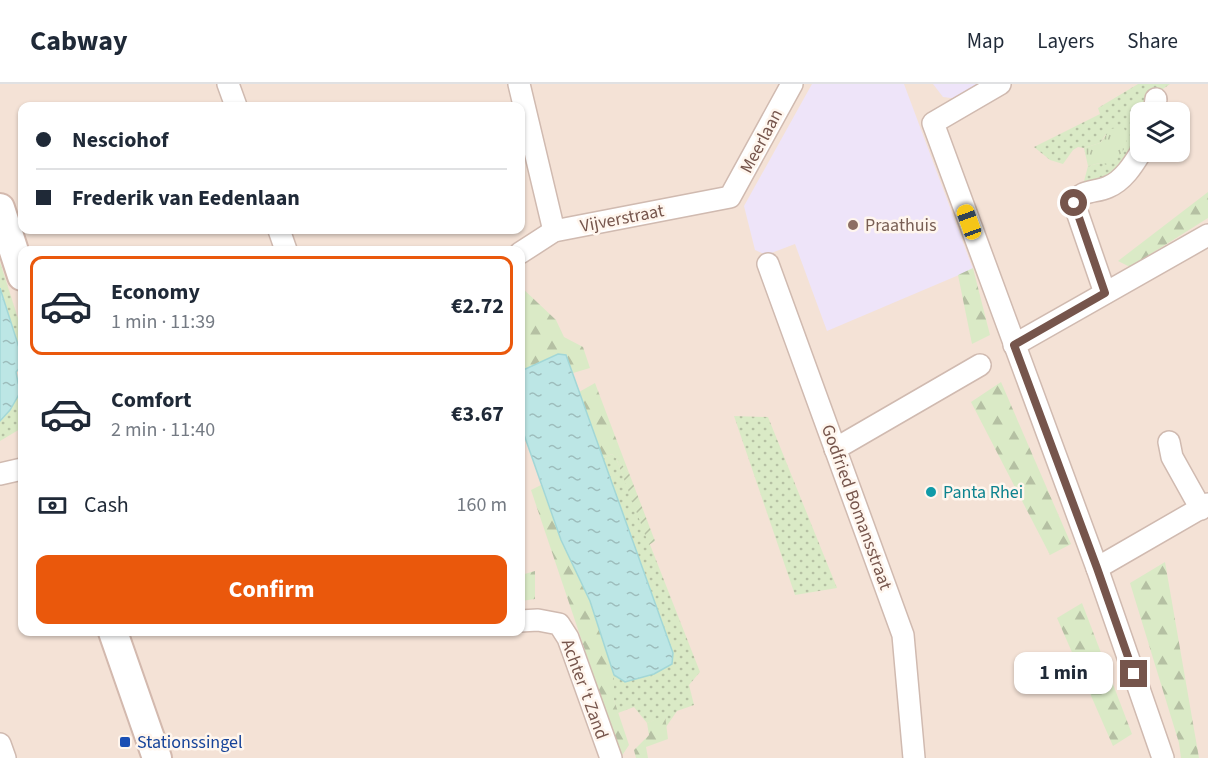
<!DOCTYPE html>
<meta charset="utf-8">
<style>
:root{--surface:#fff;--page:#f6f6f7;--text:#1f2937;--muted:#747a83;--line:#e0e1e3;--accent:#ea580c}
body{margin:0;font-family:"Source Sans 3",sans-serif;background:var(--page);color:var(--text);height:100vh;display:flex;flex-direction:column;font-size:22px;white-space:nowrap}
*{box-sizing:border-box;margin:0}
p{font-size:20px;color:var(--muted)}
.icon{flex:none;width:33px;height:33px;fill:none;stroke:currentColor;stroke-width:2;stroke-linecap:round;stroke-linejoin:round}
.map{position:relative;flex:1;overflow:hidden}
.panel{position:absolute;left:18px;top:162px;width:507px;height:390px;display:flex;flex-direction:column;background:var(--surface);border-radius:12px;box-shadow:0 2px 4px #0004}
.panel>*{flex:none}
.banner{position:absolute;left:18px;top:18px;width:507px;height:132px;border-radius:12px;box-shadow:0 2px 4px #0004;display:grid;align-content:center;height:132px;padding:0 18px;background:var(--surface)}
.tools{position:absolute;left:1130px;top:18px;display:grid;gap:12px}
.tools a{display:grid;place-items:center;width:60px;height:60px;border-radius:12px;background:var(--surface);box-shadow:0 2px 4px #0004;font-size:30px}
.end{position:absolute;width:27px;height:27px;margin:-14px;border:8px solid #76554c;background:#fff;box-shadow:0 0 0 3px #fff}
.from{border-radius:50%}
.bubble{position:absolute;height:42px;border-radius:12px;background:var(--surface);box-shadow:0 2px 4px #0004;font-size:20px;font-weight:700;line-height:42px;text-align:center}
.car{position:absolute;width:18px;height:36px;margin:-18px -9px;border-radius:8px;box-shadow:0 0 4px 2px #0007;background:linear-gradient(#f5c518 24%,#345 0 40%,#f5c518 0 76%,#345 0 86%,#f5c518 0)}
.banner b{display:flex;align-items:center;gap:21px;height:57px;font-size:22px}
.banner b+b{border-top:2px solid var(--line)}
.banner i{width:15px;height:15px;background:var(--text)}
ul{padding:10px 0 0;list-style:none}
li{display:flex;align-items:center;gap:18px;height:99px;margin:0 12px 9px;padding:0 6px;border:3px solid transparent;border-radius:12px}
li div{flex:1}
li b{display:block;font-size:22px}
li em{font-style:normal;font-weight:700}
li.active{border-color:var(--accent)}
li>.icon{width:54px;height:54px;stroke-width:1.5}
.pay{display:flex;align-items:center;gap:15px;height:66px;padding:0 18px;font-size:22px}
.pay p{margin-inline-start:auto}
.primary-button{display:flex;gap:12px;margin-top:auto;padding:12px 18px}
.primary-button a{flex:1;height:69px;border-radius:12px;background:var(--accent);color:#fff;font-size:24px;font-weight:700;line-height:69px;text-align:center}
header{display:flex;align-items:center;gap:36px;box-sizing:border-box;height:84px;padding:0 30px;background:var(--surface);border-bottom:2px solid var(--line)}
header strong{font-size:28px}
nav{display:flex;gap:33px;margin-inline-start:auto;font-size:21px}
.map>svg:first-child{display:block}
.residential{fill:#f4e2d6;fill-rule:evenodd}
.education{fill:#eee4f9}
.grass{fill:url(#grass-dots)}
.forest{fill:url(#forest-firs)}
.park{fill:url(#park-tufts)}
.garden{fill:url(#garden-furrows)}
.water{fill:url(#water-ripples);stroke:#a2d7d7;stroke-width:1.5}
.lines{fill:none;stroke-linecap:round;stroke-linejoin:round}
.street-casing{stroke:#d0bab0;stroke-width:24}
.secondary-casing{stroke:#d3b9ae;stroke-width:32}
.street{stroke:#fff;stroke-width:21}
.secondary{stroke:#fff;stroke-width:28}
.route{stroke:#76554c;stroke-width:8}
.education-dot{fill:#8d6e63;stroke:#fff6ee;stroke-width:2}
.culture-dot{fill:#0f9aa8;stroke:#fff6ee;stroke-width:2}
.transit-dot{fill:#1a4fb4;stroke:#fff6ee;stroke-width:2}
.labels{text-anchor:middle;stroke-width:5;stroke-linejoin:round;paint-order:stroke}
.street-label{font-size:18px;fill:#76554c;stroke:#fff6ee}
.education-label{font-size:18px;fill:#785e54;stroke:#fff6ee;text-anchor:start}
.culture-label{font-size:18px;fill:#0d838f;stroke:#fff6ee;text-anchor:start}
.transit-label{font-size:18px;fill:#164399;stroke:#fff6ee;text-anchor:start}
</style>
<header>
<strong>Cabway</strong>
<nav><a>Map</a><a>Layers</a><a>Share</a></nav>
</header>
<div class="map">
<svg width="1208" height="674" viewBox="0 0 1208 674">
<defs>
<pattern id="grass-dots" width="8" height="8" patternUnits="userSpaceOnUse" patternTransform="scale(1.5)"><rect width="8" height="8" fill="#daeac6"/><path d="M2 2h.1M6 6h.1" fill="none" stroke="#b5c0a3" stroke-width="1.8" stroke-linecap="round"/></pattern>
<pattern id="forest-firs" width="22" height="20" patternUnits="userSpaceOnUse" patternTransform="scale(1.5)"><rect width="22" height="20" fill="#daeac6"/><path d="M5 1l3.5 6h-7zM16 11l3.5 6h-7z" fill="#b5c0a3"/></pattern>
<pattern id="park-tufts" width="24" height="20" patternUnits="userSpaceOnUse" patternTransform="scale(1.5)"><rect width="24" height="20" fill="#daeac6"/><path d="M3 7l-1-3M5 7V3M7 7l1-3M15 17l-1-3M17 17v-4M19 17l1-3" fill="none" stroke="#b5c0a3"/></pattern>
<pattern id="garden-furrows" width="10" height="10" patternUnits="userSpaceOnUse" patternTransform="scale(1.5)"><rect width="10" height="10" fill="#daeac6"/><path d="M-1 1l2-2M0 10L10 0M9 11l2-2" fill="none" stroke="#b5c0a3"/></pattern>
<pattern id="water-ripples" width="26" height="14" patternUnits="userSpaceOnUse" patternTransform="scale(1.5)"><rect width="26" height="14" fill="#bce6e5"/><path d="M2 4q2-2 4 0t4 0M15 11q2-2 4 0t4 0" fill="none" stroke="#9dbdbc"/></pattern>
</defs>
<rect width="100%" height="100%" fill="#fcf1e7"/>
<path class="residential" d="M0 0H1208V674H0ZM22 22H520V146H22ZM1140 28H1179V68H1140ZM22 166H520V548H22Z"/>
<g class="education">
<path d="M812 0H904L973 185 827 247 795 160 766 171 755 166 744 122Z"/>
<path d="M933 0H984L958 15 943 13Z"/>
</g>
<g class="grass">
<path d="M1138 0H1170L1157 9 1149 28H1140V59L1116 90 1083 101 1088 82 1100 79 1106 50 1100 59 1084 64 1078 63 1073 66 1063 80 1050 76 1034 63 1100 30 1098 24Z"/>
<path d="M0 178 22 247V273L0 203Z"/>
<path d="M22 305V339L20 345 0 357V337L10 326Z"/>
<path d="M734 332 768 333 837 504 795 511Z"/>
<path d="M612 370 616 374 700 588 689 601 694 621 677 627 666 643 665 632 647 639 634 623 618 629 614 616V591L625 598 654 590 672 580 673 569 603 374Z"/>
</g>
<g class="forest">
<path d="M1208 108V134L1130 183 1118 177Z"/>
<path d="M973 184 990 251 972 260 958 191Z"/>
<path d="M520 202 556 236 564 253 583 263 590 284 573 289 566 271 558 270 521 287Z"/>
<path d="M1001 298 1071 460 1050 471 971 318Z"/>
<path d="M595 299 629 389 612 370 603 374 579 308Z"/>
<path d="M541 401 561 456 590 517 614 591V616L629 661 621 673 531 406Z"/>
<path d="M1165 478 1199 674H1181L1179 659 1130 499Z"/>
<path d="M535 487V515L521 517V491Z"/>
<path d="M1082 519 1132 650 1113 662 1057 534Z"/>
<path d="M665 631 668 655 646 663 648 674H636L634 666 649 651 647 639Z"/>
</g>
<path class="park" d="M1119 43 1124 44C1131 61 1122 72 1107 81L1100 79 1088 82 1084 64 1100 59 1111 45Z"/>
<path class="garden" d="M616 374 629 389 655 457 649 461Z"/>
<g class="water">
<path d="M0 204 22 273V281L16 288 18 299 22 305 10 326 0 337Z"/>
<path d="M558 270 566 271 673 569 672 580 654 590 625 598 614 591 590 517 561 456 521 342V287Z"/>
</g>
<g class="lines">
<defs>
<g id="street">
<path d="M228 0 236 22"/>
<path d="M519 0 554 147"/>
<path d="M1000 0 933 39 1097 484 1163 674"/>
<path d="M1154 28 1156 15"/>
<path d="M279 146 286 166"/>
<path d="M520 169 554 147 730 113 792 0"/>
<path d="M768 180 903 551 914 674"/>
<path d="M1105 209 1074 119C1082 105 1095 109 1108 103 1123 97 1133 81 1141 68"/>
<path d="M1014 261 1208 151"/>
<path d="M1169 358 1172 373 1201 425"/>
<path d="M835 365 980 281"/>
<path d="M0 390 22 385"/>
<path d="M1097 484 1208 420"/>
<path d="M520 537 538 536 559 540 568 554 611 674"/>
<path d="M0 660 5 674"/>
</g>
<g id="secondary">
<path d="M0 124 22 192"/>
<path d="M113 548 157 674"/>
</g>
</defs>
<use href="#street" class="street-casing"/>
<use href="#secondary" class="secondary-casing"/>
<use href="#street" class="street"/>
<use href="#secondary" class="secondary"/>
</g>
<g class="lines">
<path class="route" d="M1074 119 1105 209 1014 261 1097 484 1134 590"/>
</g>
<circle class="education-dot" cx="853" cy="141" r="6"/>
<circle class="culture-dot" cx="931" cy="408" r="6"/>
<rect class="transit-dot" x="119" y="652" width="12" height="12" rx="3"/>
<g class="labels">
<g class="street-label">
<text transform="translate(761 57) rotate(-62)" y="6">Meerlaan</text>
<text transform="translate(622 134) rotate(-11)" y="6">Vijverstraat</text>
<text transform="translate(857 423) rotate(70)" y="6">Godfried Bomansstraat</text>
<text transform="translate(585 605) rotate(70)" y="6">Achter 't Zand</text>
</g>
<g class="education-label">
<text x="865" y="147">Praathuis</text>
</g>
<g class="culture-label">
<text x="943" y="414">Panta Rhei</text>
</g>
<g class="transit-label">
<text x="137" y="664">Stationssingel</text>
</g>
</g>
</svg>
<div class="tools">
<a><svg class="icon" aria-label="layers" viewBox="0 0 24 24"><path d="M12 4l9 5-9 5-9-5zM3 14l9 5 9-5"/></svg></a>
</div>
<i class="end from" style="left:1074px;top:119px"></i>
<i class="end" style="left:1134px;top:590px"></i>
<div class="bubble" style="left:1014px;top:568px;width:99px">1 min</div>
<i class="car" style="left:969px;top:138px;rotate:340deg"></i>
<div class="banner">
<b><i class="from"></i>Nesciohof</b>
<b><i></i>Frederik van Eedenlaan</b>
</div>
<section class="panel">
<ul>
<li class="active"><svg class="icon" aria-label="car" viewBox="0 0 24 24"><path d="M5 17H2v-5l4-1 3-4h7l3 4 3 1v5h-3M9 17h6M6 11h13"/><circle cx="7" cy="17" r="2"/><circle cx="17" cy="17" r="2"/></svg><div><b>Economy</b><p>1 min · 11:39</p></div><em>€2.72</em></li>
<li><svg class="icon" aria-label="car" viewBox="0 0 24 24"><path d="M5 17H2v-5l4-1 3-4h7l3 4 3 1v5h-3M9 17h6M6 11h13"/><circle cx="7" cy="17" r="2"/><circle cx="17" cy="17" r="2"/></svg><div><b>Comfort</b><p>2 min · 11:40</p></div><em>€3.67</em></li>
</ul>
<div class="pay"><svg class="icon" aria-label="cash" viewBox="0 0 24 24"><path d="M3 7h18v10H3z"/><circle cx="12" cy="12" r="2"/></svg>Cash<p>160 m</p></div>
<div class="primary-button"><a>Confirm</a></div>
</section>
</div>
